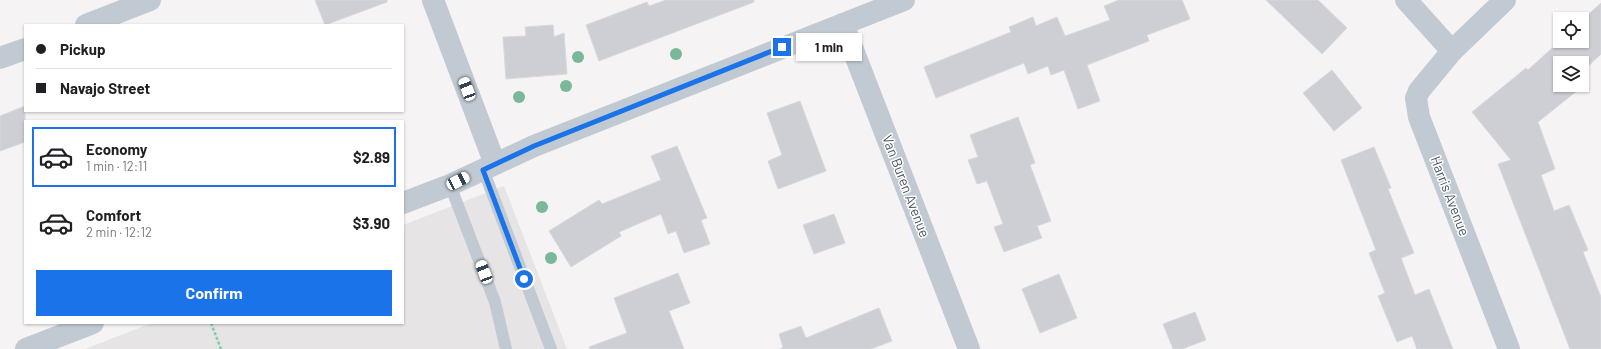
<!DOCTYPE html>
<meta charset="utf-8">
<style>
:root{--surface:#fff;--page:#f6f6f6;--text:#202124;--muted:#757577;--line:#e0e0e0;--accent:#1a73e8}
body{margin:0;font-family:Barlow,sans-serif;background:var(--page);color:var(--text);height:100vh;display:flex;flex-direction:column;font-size:15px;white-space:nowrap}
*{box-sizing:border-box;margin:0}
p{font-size:13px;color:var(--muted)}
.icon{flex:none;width:22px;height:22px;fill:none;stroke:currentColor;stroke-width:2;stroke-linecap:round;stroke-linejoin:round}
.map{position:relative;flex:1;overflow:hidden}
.panel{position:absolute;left:24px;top:120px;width:380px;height:204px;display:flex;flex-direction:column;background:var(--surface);border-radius:0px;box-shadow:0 1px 3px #0004}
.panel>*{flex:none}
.hud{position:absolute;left:24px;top:24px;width:380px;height:88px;border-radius:0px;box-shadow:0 1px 3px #0004;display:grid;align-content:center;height:88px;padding:0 12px;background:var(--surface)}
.tools{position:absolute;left:1553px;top:12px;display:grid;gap:8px}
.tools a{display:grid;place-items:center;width:36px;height:36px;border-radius:0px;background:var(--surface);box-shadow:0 1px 3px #0004;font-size:20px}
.end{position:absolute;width:18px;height:18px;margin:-9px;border:5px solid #1a73e8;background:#fff;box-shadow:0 0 0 2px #fff}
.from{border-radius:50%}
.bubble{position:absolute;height:28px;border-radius:0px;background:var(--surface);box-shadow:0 1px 3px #0004;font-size:13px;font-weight:700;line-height:28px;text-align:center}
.car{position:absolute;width:12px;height:24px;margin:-12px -6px;border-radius:5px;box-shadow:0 0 3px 1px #0007;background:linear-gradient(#fff 24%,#345 0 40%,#fff 0 76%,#345 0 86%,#fff 0)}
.hud b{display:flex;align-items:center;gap:14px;height:38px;font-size:15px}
.hud b+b{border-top:1px solid var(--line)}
.hud i{width:10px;height:10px;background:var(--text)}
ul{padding:7px 0 0;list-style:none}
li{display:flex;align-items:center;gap:12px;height:60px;margin:0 8px 6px;padding:0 4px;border:2px solid transparent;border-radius:0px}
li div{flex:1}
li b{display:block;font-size:15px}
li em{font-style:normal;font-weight:700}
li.on{border-color:var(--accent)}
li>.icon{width:36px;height:36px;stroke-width:1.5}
.button{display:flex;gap:8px;margin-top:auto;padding:8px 12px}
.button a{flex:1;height:46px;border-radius:0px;background:var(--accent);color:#fff;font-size:16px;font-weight:700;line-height:46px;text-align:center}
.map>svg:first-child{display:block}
.education{fill:#e6e4e5}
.building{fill:#cdcfd5;stroke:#d7d9de}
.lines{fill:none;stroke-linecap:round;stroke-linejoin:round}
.path{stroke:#7ad0a6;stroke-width:2.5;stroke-dasharray:3 2;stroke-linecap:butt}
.lane{stroke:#c1cad2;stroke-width:12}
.street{stroke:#c1cad2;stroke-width:22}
.tree{fill:#7bb799}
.route{stroke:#1a73e8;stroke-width:5}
.labels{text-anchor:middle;stroke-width:3;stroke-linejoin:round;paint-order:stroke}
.street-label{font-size:14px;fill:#4a5661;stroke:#fff}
</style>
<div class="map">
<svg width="1601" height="349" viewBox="0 0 1601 349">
<rect width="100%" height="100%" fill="#f5f3f3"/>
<path class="education" d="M504 186 567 349H85L152 323H403V225Z"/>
<g class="building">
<path d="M315 0H387V2L325 25Z"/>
<path d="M666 0H754V2L599 61 586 25 647 2 649 6Z"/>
<path d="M1119 0H1182L1190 19 1147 35 1149 41 1087 65 1100 101 1078 109 1064 70 1051 75 1048 66 1028 74 1024 63 936 98 924 67 1011 32 1009 27 1033 17 1036 26 1057 17 1065 36 1110 20 1104 6Z"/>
<path d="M1266 0H1318L1347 28 1322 54Z"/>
<path d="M1601 3V54L1582 72V63H1560V85H1573L1578 90 1538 122 1555 169 1541 175 1554 211 1569 205 1588 250 1583 252 1601 297V349H1570L1498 164 1511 160 1472 112 1526 68 1528 70 1560 41H1582V20Z"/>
<path d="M553 25 554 37 564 33 567 74 506 79 503 37 526 36 525 27Z"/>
<path d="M1332 70 1362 108 1334 131 1303 93Z"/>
<path d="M800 101 826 171 778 189 768 161 782 155 767 113Z"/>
<path d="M25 106V142L0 151V116Z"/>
<path d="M1018 117 1035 163 1030 165 1051 221 1037 226 1042 238 1004 252 994 227 1003 224 987 181 977 184 968 160 978 157 970 135Z"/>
<path d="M677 146 707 218 701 220 710 244 684 253 676 231 668 234 661 214 619 232 621 236 571 267 549 231 599 200 602 204 661 180 651 156Z"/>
<path d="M1374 147 1391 188 1388 189 1414 253 1401 258 1415 295 1429 289 1453 349H1417L1412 336 1397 342 1378 296 1385 293 1369 253 1376 250 1341 160Z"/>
<path d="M834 214 845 243 814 254 803 225Z"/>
<path d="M678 273 690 303 669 311 684 349H590L589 347 627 333 614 298Z"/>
<path d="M1059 274 1077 318 1040 333 1022 289Z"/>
<path d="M879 308 892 341 871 349H780L783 347 779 334 801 326 806 338Z"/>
<path d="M1195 312 1206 340 1182 349H1173L1163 324Z"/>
</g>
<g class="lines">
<path class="path" d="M211 323 221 349"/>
<g class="lane">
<path d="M483 169 551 349"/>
<path d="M450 185 495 302 506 349"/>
</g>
<g class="street">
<path d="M433 0 495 164"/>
<path d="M1406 0 1452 51"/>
<path d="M1505 0 1452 51 1419 91 1416 98 1419 117 1509 349"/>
<path d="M843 24 969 349"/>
<path d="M86 25 150 0"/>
<path d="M0 58 25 49"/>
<path d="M403 203 450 185 534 146 904 0"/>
<path d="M26 349 93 323"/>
</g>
</g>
<g class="tree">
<circle cx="676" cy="54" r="6"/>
<circle cx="578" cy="57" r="6"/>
<circle cx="566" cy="86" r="6"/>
<circle cx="519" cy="97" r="6"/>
<circle cx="542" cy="207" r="6"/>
<circle cx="551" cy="258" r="6"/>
</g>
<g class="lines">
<path class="route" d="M524 279 483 170 534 146 782 47"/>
</g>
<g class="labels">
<g class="street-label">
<text transform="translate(906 186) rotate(69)" y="5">Van Buren Avenue</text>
<text transform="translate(1450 196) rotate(69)" y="5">Harris Avenue</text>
</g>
</g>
</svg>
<div class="tools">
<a><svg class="icon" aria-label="locate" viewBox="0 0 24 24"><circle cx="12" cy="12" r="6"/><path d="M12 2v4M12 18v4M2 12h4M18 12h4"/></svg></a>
<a><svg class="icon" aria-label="layers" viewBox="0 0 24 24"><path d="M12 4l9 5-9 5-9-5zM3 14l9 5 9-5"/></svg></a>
</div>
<i class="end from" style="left:524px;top:279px"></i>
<i class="end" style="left:782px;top:47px"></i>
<div class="bubble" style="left:796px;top:33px;width:66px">1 min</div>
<i class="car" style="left:467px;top:89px;rotate:339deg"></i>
<i class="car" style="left:458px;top:181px;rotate:63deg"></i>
<i class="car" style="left:484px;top:272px;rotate:339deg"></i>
<div class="hud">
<b><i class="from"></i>Pickup</b>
<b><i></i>Navajo Street</b>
</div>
<section class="panel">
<ul>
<li class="on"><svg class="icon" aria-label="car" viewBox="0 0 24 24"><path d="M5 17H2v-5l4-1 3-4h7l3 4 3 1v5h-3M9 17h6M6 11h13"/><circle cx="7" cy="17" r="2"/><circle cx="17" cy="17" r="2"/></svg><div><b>Economy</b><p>1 min · 12:11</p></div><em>$2.89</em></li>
<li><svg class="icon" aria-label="car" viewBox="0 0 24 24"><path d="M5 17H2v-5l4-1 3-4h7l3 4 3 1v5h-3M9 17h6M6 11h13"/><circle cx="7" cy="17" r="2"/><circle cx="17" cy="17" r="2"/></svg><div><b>Comfort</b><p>2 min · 12:12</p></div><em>$3.90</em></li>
</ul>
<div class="button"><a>Confirm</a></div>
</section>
</div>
